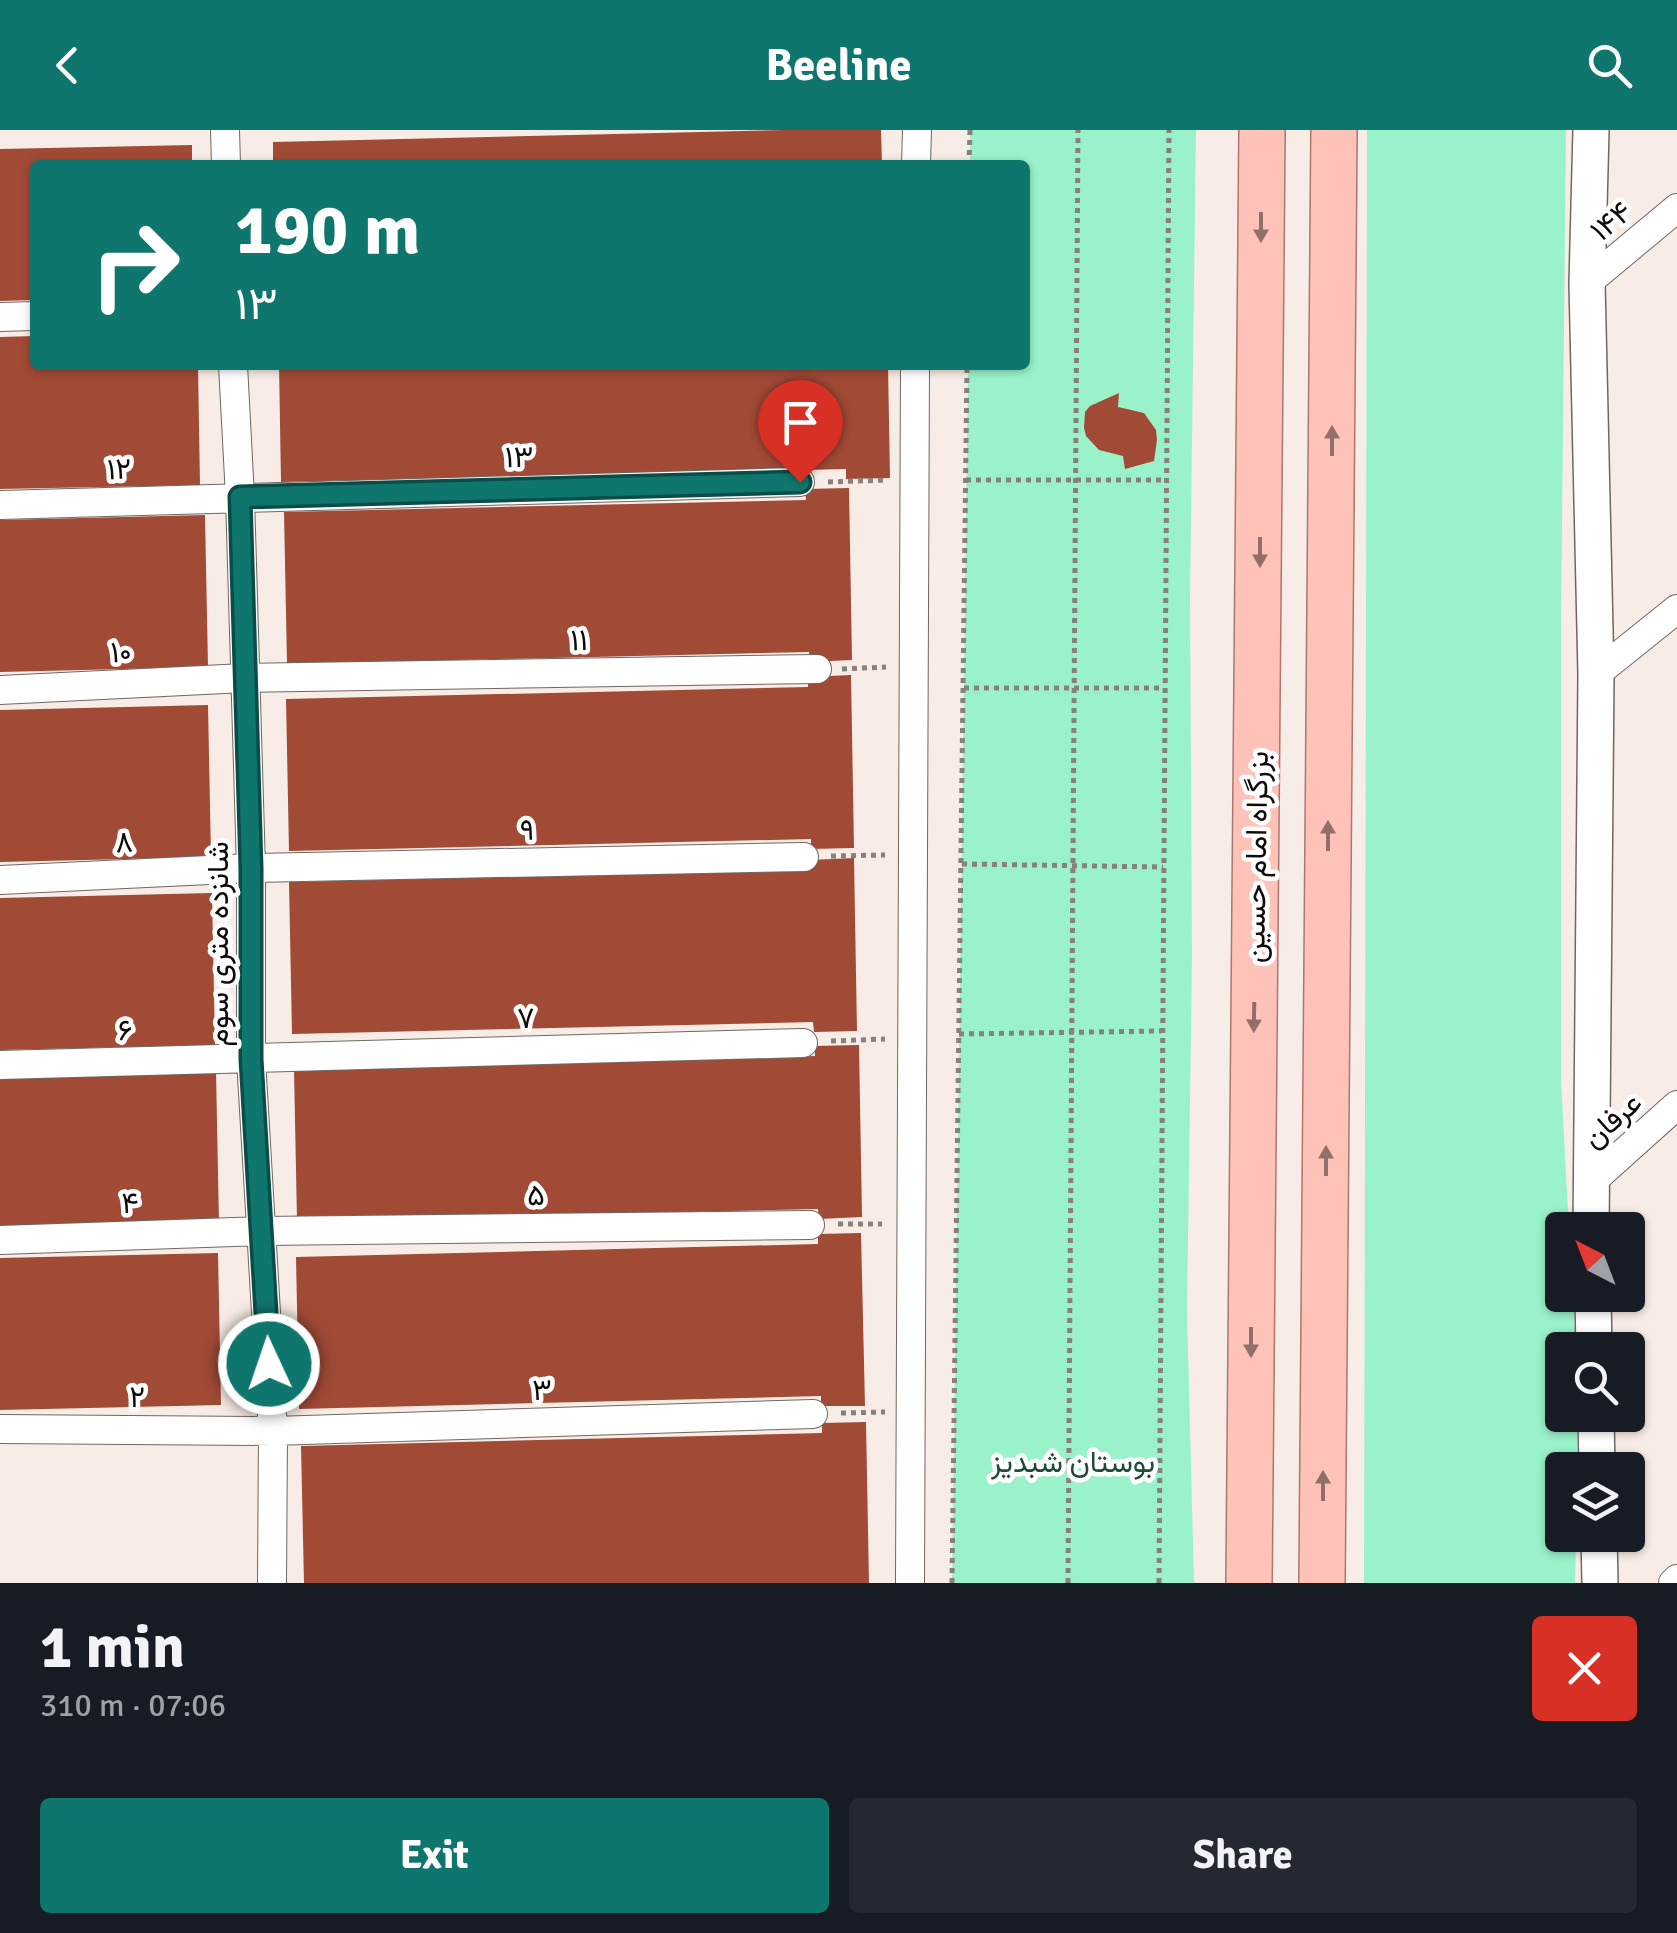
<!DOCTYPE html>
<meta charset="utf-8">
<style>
body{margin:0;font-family:Signika,Vazirmatn,sans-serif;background:#242831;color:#f1f3f6;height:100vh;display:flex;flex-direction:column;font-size:38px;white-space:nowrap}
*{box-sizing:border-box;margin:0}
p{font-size:32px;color:#9ea1a6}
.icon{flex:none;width:55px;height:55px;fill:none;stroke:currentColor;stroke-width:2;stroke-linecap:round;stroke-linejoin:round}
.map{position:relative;height:1453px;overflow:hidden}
.side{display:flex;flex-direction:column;background:#171b24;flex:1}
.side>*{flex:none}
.hud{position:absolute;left:30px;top:30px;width:1000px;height:210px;border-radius:10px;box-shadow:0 2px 8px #0004;background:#0f766e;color:#fff;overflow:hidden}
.needle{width:65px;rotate:318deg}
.tools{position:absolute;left:1545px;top:1082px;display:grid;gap:20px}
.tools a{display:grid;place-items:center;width:100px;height:100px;border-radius:10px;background:#171b24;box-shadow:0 2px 8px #0004;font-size:50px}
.pin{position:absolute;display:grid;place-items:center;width:85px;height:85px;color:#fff;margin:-102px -42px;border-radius:50% 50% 50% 0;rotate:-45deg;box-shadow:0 0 10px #0007}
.pin .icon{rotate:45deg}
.me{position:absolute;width:110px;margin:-55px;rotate:357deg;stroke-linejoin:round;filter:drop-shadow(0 0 8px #0008)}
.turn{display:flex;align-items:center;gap:35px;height:210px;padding:0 40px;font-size:45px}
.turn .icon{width:130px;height:130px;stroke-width:2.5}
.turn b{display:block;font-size:70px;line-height:85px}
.round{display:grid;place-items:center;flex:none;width:105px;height:105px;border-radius:10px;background:#242831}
.headline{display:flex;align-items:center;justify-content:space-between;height:170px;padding:0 40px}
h1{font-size:60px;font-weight:700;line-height:75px}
.action{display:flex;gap:20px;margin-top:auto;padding:20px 40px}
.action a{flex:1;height:115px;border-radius:10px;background:#0f766e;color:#fff;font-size:40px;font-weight:700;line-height:115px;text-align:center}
.action a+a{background:#242831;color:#f1f3f6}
header{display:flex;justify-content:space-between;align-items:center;height:130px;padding:0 40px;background:#0f766e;color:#fff;font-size:45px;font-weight:700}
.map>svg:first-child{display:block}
.green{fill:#9af2cb}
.building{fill:#a14a36}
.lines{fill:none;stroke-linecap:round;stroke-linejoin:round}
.minor-casing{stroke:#706761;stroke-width:30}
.tertiary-casing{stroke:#706761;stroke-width:38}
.trunk-casing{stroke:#a9786f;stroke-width:48}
.path{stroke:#87807c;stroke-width:5;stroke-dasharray:5 5;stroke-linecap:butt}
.minor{stroke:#fff;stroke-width:28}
.tertiary{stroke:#fff;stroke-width:35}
.trunk{stroke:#fec2b8;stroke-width:45}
.oneway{fill:#927069}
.route-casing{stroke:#0a4d48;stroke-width:25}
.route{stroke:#0f766e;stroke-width:18}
.labels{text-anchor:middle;stroke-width:9;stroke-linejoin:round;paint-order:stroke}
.street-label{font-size:30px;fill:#0e0b09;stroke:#fff}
.park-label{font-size:30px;fill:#1f4c3a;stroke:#fff}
</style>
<header><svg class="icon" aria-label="back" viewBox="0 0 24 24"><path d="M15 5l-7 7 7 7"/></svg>Beeline<svg class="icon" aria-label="search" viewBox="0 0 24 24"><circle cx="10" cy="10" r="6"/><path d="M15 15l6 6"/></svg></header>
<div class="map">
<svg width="1677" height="1453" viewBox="0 0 1677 1453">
<rect width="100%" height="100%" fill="#f8ede6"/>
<path class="green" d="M970,0H1196L1190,467L1192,827L1187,1182L1194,1453H952L968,235H1025V35H970Z
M1367,0H1566L1561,497V950L1569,1100H1562V1165H1573L1576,1220H1562V1285H1577V1340H1562V1405H1576L1575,1453H1364Z"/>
<path class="building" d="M783,0H881L882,35H273V12Z
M192,15V35H35V170L0,171V19Z
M35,206V235H198L200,355L0,359V207Z
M279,235H888L890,348L846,349V339L281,352Z
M1119,263L1118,277L1144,283L1156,300L1157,310L1154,331L1125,339L1123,326L1099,320L1086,306L1084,298L1085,282L1090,276Z
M849,358L852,530L809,532V522L287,534L284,382L806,370L805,359Z
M205,385L208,537L0,542V390Z
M851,545L854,718L811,719V709L289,721L286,569L808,557V547Z
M208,575L211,727L0,732V580Z
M854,728L857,901L814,902L813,892L292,904L289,752L810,740V730Z
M212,763L215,915L0,920V768Z
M859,915L862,1087L819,1089L818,1079L297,1091L294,939L815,926V916Z
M216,941L219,1094L0,1099V947Z
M861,1103L865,1276H821V1266L299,1279L296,1127L818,1114V1104Z
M218,1123L221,1275L0,1280V1128Z
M866,1292L869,1453H304L301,1316L822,1303V1293Z"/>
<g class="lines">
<defs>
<path id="minor" d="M225,0L226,35
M916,35L917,0
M1587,153L1677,78
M0,187L35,186
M233,235L240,367L251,738V929L273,1301L272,1453
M0,375L800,352
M1596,544L1677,479
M0,560L245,548L817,539
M0,750L251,738L804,727
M0,935L803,913
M1590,1053L1677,975
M0,1110L262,1101L810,1095
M0,1299L273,1301L813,1284
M910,1453L915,235
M1673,1453L1677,1449"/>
<path id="tertiary" d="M1591,0L1587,153L1596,544L1591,1100
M1593,1165L1594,1220
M1596,1285L1597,1340
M1599,1405L1600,1453"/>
<path id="trunk" d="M1249,1453L1262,0
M1322,1453L1334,0"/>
</defs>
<use href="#minor" class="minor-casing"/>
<use href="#tertiary" class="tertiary-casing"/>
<use href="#trunk" class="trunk-casing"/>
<path class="path" d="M969,35L970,0
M966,350H1166
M828,352L887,350
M842,539L886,537
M964,558H1164
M831,726L885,725
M962,734L1163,737
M959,904L1161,901
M831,911L885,909
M838,1094H882
M841,1283L885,1282
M952,1453L967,235
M1068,1453L1078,0
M1159,1453L1169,0"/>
<use href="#minor" class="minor"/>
<use href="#tertiary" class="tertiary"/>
<use href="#trunk" class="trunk"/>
</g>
<defs><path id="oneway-solid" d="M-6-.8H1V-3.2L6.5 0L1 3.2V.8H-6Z" transform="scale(2.5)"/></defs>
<g class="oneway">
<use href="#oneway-solid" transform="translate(1261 97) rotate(90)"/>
<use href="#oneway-solid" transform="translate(1332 311) rotate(-90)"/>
<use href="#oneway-solid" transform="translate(1260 422) rotate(90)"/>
<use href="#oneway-solid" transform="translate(1328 706) rotate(-90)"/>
<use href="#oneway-solid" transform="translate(1254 887) rotate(91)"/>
<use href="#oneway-solid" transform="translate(1326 1031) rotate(-90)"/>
<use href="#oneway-solid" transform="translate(1251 1212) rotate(90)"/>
<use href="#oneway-solid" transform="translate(1323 1356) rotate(-90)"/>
</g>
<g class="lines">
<defs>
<path id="route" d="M269,1234L251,929V738L240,367L800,352"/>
</defs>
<use href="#route" class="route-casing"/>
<use href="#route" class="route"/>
</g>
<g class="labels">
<g class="street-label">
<text transform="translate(1611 91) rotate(-40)" y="10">۱۴۴</text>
<text transform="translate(519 327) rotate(-1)" y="10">۱۳</text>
<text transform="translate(119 339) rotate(-2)" y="10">۱۲</text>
<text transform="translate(579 510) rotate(-1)" y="10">۱۱</text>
<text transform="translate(121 522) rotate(-3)" y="10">۱۰</text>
<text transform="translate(527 700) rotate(-1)" y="10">۹</text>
<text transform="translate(124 712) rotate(-3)" y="10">۸</text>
<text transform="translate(1256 727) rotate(-89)" y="10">بزرگراه امام حسین</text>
<text transform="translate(218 814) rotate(-90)" y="10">شانزده متری سوم</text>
<text transform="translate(526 888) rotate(-2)" y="10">۷</text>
<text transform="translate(125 900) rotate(-1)" y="10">۶</text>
<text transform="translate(1612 990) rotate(-42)" y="10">عرفان</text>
<text transform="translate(536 1065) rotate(-1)" y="10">۵</text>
<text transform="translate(130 1073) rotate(-2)" y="10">۴</text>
<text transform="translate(542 1260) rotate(-2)" y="10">۳</text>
<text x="137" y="1277">۲</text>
</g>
<g class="park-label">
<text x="1073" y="1342">بوستان شبدیز</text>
</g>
</g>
</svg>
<div class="tools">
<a><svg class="needle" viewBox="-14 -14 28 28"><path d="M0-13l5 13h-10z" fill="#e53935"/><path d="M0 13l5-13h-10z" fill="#9ea1a6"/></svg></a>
<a><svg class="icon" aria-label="search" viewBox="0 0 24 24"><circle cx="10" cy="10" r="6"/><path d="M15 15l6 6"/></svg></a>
<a><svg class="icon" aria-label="layers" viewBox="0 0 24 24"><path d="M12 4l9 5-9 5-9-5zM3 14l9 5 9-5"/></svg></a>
</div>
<div class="pin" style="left:800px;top:352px;background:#d93025"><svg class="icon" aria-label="arrive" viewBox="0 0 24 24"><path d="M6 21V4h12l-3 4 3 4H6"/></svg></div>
<svg class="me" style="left:269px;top:1234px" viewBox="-20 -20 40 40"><circle r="17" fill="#0f766e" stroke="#fff" stroke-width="3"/><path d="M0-11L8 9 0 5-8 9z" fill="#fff"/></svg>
<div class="hud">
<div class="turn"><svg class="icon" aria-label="right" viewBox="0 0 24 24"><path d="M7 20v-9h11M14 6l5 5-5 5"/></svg><div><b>190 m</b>۱۳</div></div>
</div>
</div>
<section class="side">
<div class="headline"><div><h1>1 min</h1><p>310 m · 07:06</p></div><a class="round" style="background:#d93025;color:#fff"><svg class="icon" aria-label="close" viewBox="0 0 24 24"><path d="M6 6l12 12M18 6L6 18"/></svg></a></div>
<div class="action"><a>Exit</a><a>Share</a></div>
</section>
